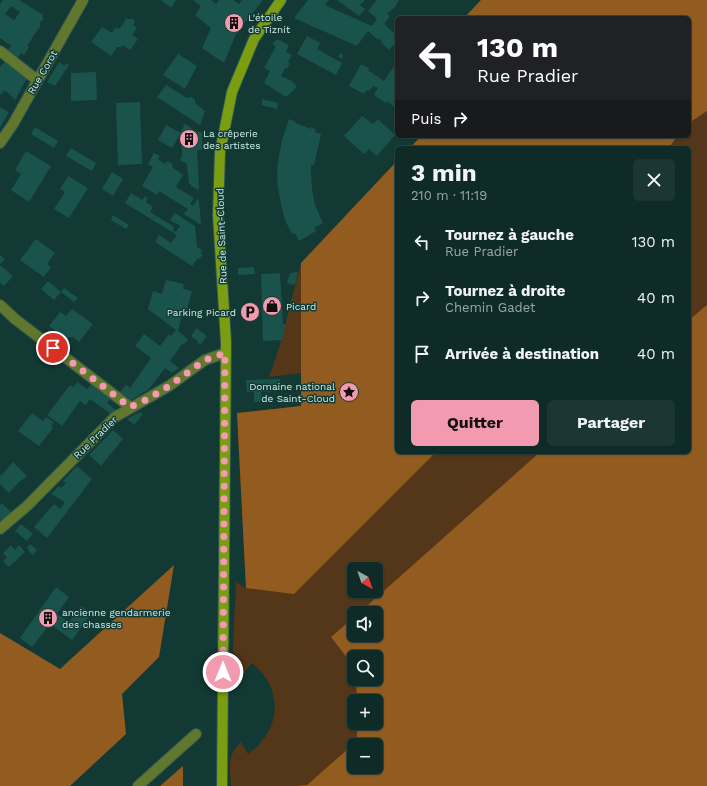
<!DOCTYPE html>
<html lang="fr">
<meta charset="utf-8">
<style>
body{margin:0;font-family:"Work Sans",sans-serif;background:#1c3733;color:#f1f3f6;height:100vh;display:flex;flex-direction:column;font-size:15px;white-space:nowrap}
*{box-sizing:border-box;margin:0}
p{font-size:13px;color:#9ba7a7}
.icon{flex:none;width:22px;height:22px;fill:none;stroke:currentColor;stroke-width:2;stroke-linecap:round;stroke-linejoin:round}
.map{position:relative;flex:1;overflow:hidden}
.side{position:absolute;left:395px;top:146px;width:296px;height:308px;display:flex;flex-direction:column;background:#0e2b27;border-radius:6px;box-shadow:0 1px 3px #0004,0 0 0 1px #2e4744}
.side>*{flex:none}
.hud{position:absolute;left:395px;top:16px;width:296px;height:122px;border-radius:6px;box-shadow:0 1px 3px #0004,0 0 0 1px #2e4744;background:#202124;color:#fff;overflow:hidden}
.needle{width:26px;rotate:140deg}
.buttons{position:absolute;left:347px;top:562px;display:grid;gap:8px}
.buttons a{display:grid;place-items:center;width:36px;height:36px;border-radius:6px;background:#0e2b27;box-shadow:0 1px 3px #0004,0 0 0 1px #2e4744;font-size:20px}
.pin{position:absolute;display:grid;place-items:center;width:34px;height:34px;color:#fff;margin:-17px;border:2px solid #fff;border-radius:50%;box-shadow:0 1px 4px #0007}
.me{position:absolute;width:44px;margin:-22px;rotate:0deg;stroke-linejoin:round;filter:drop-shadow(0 0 3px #0008)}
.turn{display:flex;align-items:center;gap:14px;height:84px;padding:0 16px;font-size:18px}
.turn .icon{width:52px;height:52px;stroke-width:2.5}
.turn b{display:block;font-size:28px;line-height:34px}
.then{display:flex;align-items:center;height:38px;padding:0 16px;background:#0003;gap:8px;font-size:15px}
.round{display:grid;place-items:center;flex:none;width:42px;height:42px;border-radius:6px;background:#1c3733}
.headline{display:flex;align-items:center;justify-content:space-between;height:68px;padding:0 16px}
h1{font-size:24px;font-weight:700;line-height:30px}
.primary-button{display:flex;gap:8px;margin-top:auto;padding:8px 16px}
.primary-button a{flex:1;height:46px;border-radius:6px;background:#f29aaf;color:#111;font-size:16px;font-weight:700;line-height:46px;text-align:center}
.primary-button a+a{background:#1c3733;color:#f1f3f6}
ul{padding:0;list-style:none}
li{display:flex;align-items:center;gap:12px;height:56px;padding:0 16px}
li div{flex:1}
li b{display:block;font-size:15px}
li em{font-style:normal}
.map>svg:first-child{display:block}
.green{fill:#543619;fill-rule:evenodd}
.forest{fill:#925c20;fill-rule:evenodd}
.building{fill:#1a534c;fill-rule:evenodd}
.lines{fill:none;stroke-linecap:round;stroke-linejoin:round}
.pedestrian-casing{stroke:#315651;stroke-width:12}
.minor-casing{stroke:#315651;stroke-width:12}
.secondary-casing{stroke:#315651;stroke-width:12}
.pedestrian{stroke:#61772d;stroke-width:10}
.minor{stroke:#61772d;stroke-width:10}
.secondary{stroke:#7b9d11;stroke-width:10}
.route{stroke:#f29aaf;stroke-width:7;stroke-dasharray:0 12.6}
.labels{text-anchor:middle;stroke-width:3;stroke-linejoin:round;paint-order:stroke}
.poi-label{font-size:10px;fill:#ccefe9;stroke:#133934;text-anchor:start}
.street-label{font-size:10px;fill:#ccefe9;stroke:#133934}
</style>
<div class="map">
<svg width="707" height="786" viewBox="0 0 707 786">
<rect width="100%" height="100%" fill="#133934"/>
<path class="green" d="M481,0H707V786H231C230,767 226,757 241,742L248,754C282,730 284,689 252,663L243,674L232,666L236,582L246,588L237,413L301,406V373L269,377L280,345L301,263L397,161V452H689V148H410L421,136H689V18H464ZM354,569H376V591H354ZM354,613H376V635H354ZM354,657H376V679H354ZM354,701H376V723H354ZM354,745H376V767H354Z"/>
<path class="forest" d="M481,0H707V111L689,123V18H464Z
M421,136H677L669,148H410Z
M397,161V452H436L294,594L246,588L237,413L301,406V263Z
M707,305V786H296L307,785L357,741V723H376V701H357L356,679H376V657H354V667L331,637L354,617V635H376V613H359L540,452H689V320ZM354,745H376V767H354Z
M174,565L159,657L122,694L126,734L70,786H0V633L60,669Z
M183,766V786H160Z"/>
<path class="building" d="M3,0H19L43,15L42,17L44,18L39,24L41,25L35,34H33L34,35L27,46L29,47L24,55L21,53L16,61L6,52L11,46L0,38V4ZM11,6L20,12L14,20L5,14Z
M161,0H176L171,8Z
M193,0H211L216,4L219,0H233L239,4L242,0H263L236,34L224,63L202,48L211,28L195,15L201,6Z
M308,0H329L325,5L372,26L377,19L368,11L377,0H399L395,7L387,14L390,16L384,24L397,36V41L389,50L381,42L382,41L379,38L378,40L368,31L357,46L294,18Z
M337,0H365L360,5L365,9L359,16Z
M126,19H134L135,22L133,25L137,28L132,35L138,39L130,50L123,45L121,47H117L111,56L91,42L102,27L112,33L116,27L119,29Z
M307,36L320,43L317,49L342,63L336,75L297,54Z
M277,39L289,45L286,52L292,55L288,62L290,63L287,69L285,68L281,76L292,81L297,87L286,97L264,83L270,71L264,68L276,46L272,44Z
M340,53L343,55L342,59L338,57Z
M178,54L197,66L185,89L163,75Z
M6,60L28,76L15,100L5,90L0,95V67Z
M59,62L65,66L66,63L69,65L55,86L47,82Z
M397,62V103L394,107L388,101L386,103L375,96L374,94L378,88L373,86L369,91L367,90L364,94L349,86L361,64L369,68L368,70L384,81Z
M96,72L97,100L71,101V73Z
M166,85L187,98L191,97L195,99V103L205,111L200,125L157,97Z
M262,99L278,103L277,109L262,105Z
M140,102L142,164L118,165L116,103Z
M0,107L9,112L0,128Z
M362,116L373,124L378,119L395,135L377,156L369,149L364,154L344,136Z
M289,119L296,122L295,123L311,129V127L315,129V132L321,134L314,165H311V173L312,189L315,205L323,223L314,228L316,231L299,241L295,233L292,234L285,220L281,204L278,188L277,172L279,156L282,140Z
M185,124L197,132H202V150H197L199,190L191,186V184H189L187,164L180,160L182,156L181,131Z
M166,125L181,133L172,148L158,140Z
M35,127L58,141L54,148L31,134Z
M71,148L96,163L92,171L66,156Z
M26,151L51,166L29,202L11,190L21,174L15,170Z
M154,153L160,156L158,159L165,164L167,161L173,164L172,167L183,175L176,187L194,198L190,204L193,206L197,199L199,201L201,225L184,214L188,209L159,191L157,195L142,186L153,167L148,164Z
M112,172L123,179L113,196L102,189Z
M68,176L88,188L69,218L54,209L65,192L60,189Z
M131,193L142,200L145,196L148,198L146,202L153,207L150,212L173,226L174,228L173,230L176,232L180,226L170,220L175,213L195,226L197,247L202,250L201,253L203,255L199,259L198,258L192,266L155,242L159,235L171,243L177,235L125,203Z
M113,215L129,225L126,229L111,220Z
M36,239L55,253L47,264L51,267L44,277L20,260Z
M0,255L5,259L0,264Z
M0,265L13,276L4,286L0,283Z
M254,267L255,274L238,275V268Z
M298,272L295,285L287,283L290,273Z
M280,273L283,324H286L282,340L263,341L261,274Z
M166,280L184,284L183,289L192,291L186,313L183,312L178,331L188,339L184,345L182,344L170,361L179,368L172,373L165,368L149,389L131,400L120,392L126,385L130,388L151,358L135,346L144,334L160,346L169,334L171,336L176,330L148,309L153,291L162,294Z
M48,281L61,292L64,288L78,298L74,302L61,292L54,300L41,289Z
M72,309L93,324L79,342L73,337L65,338L49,326L60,312L66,316Z
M196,328L207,336L200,345L197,342L198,341L191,336Z
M275,379H280L281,391L261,392V402H254V392H247L246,380Z
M77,382L87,389L91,384L110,399L107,403L116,410L111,414L90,399L86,405L80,401L62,426L47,415L70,385L74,387Z
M140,412L143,414L134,425L127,419Z
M32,413L43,421L46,417L54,422L51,426L53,428L39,446L18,431Z
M113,430L123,439L101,466L89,455Z
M13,462L27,476L22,480H21L9,493L0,484V475H2Z
M77,466L92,479L47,538L34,527L54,504L60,509L65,502L51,494L59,486L61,488L66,483L63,481Z
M2,503L12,513L3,522L0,519V505Z
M21,524L33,534L27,541L15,531Z
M30,544L37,550L33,555L29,551L27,547Z
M11,545L15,550L19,545L25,552L9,567L3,561L7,557L3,553Z
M56,587L69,597L57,614L69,622L81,606L92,613L72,640L50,624L32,647L20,638Z"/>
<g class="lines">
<defs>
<path id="pedestrian" d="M0,305L15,319L130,407"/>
<path id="minor" d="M0,51L37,80
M0,143L13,124L83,0
M0,529L27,506L115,417L169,386L205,360L225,353
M138,786L196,734"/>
<path id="secondary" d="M222,786L226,342L218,215L220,152L232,92L254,39L281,0"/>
</defs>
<use href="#pedestrian" class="pedestrian-casing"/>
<use href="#minor" class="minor-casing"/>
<use href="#secondary" class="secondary-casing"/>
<use href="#pedestrian" class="pedestrian"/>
<use href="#minor" class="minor"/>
<use href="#secondary" class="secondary"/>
</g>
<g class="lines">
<path class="route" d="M53,348L130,407L148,399L169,386L205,360L225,353L223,672"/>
</g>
<defs>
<symbol id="building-disc" viewBox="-11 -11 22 22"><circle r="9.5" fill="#f29aaf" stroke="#133934"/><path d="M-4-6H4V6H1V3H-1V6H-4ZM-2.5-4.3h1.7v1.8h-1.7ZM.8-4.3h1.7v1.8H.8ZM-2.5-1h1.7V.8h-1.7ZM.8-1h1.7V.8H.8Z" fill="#111"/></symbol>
<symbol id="shop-disc" viewBox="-11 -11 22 22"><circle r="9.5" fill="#f29aaf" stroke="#133934"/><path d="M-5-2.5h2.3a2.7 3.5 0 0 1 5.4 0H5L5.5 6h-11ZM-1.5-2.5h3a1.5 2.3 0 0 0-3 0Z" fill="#111"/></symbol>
<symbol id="parking-disc" viewBox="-11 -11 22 22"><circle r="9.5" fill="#f29aaf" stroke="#133934"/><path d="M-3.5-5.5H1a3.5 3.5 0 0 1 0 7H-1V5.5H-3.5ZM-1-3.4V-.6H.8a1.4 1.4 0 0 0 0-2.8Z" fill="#111"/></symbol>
<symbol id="sight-disc" viewBox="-11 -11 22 22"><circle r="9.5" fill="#f29aaf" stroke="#133934"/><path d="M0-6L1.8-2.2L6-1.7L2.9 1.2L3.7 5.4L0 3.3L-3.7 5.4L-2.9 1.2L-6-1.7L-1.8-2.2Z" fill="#111"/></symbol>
</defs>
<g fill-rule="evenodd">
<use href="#building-disc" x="223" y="12" width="22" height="22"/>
<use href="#building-disc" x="178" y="128" width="22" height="22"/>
<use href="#shop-disc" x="261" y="295" width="22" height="22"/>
<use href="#parking-disc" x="239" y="301" width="22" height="22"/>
<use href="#sight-disc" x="338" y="381" width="22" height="22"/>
<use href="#building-disc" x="37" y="607" width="22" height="22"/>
</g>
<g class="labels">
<g class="poi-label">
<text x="248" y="21">L'étoile<tspan x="248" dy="12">de Tiznit</tspan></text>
<text x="203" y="137">La crêperie<tspan x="203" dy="12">des artistes</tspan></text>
<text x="286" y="310">Picard</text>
<text x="236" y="316" text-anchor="end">Parking Picard</text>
<text x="335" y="390" text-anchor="end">Domaine national<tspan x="335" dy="12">de Saint-Cloud</tspan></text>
<text x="62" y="616">ancienne gendarmerie<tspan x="62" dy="12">des chasses</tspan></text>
</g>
<g class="street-label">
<text transform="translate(42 72) rotate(-60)" y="4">Rue Corot</text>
<text transform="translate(221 236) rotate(-92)" y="4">Rue de Saint-Cloud</text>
<text transform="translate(95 437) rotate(-44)" y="4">Rue Pradier</text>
</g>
</g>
</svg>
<div class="buttons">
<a><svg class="needle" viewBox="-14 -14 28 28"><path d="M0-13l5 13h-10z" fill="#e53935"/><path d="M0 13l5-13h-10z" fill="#9ba7a7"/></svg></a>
<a><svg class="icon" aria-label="sound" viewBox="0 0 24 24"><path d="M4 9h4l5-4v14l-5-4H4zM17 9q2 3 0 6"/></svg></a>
<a><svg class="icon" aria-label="search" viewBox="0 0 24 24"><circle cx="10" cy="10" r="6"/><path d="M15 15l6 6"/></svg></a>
<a>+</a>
<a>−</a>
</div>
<div class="pin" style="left:53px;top:348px;background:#d93025"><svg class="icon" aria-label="arrive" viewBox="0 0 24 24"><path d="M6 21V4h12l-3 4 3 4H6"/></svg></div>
<svg class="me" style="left:223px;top:672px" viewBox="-20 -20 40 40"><circle r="17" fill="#f29aaf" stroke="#fff" stroke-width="3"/><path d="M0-11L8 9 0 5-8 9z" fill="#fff"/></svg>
<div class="hud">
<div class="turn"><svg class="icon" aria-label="left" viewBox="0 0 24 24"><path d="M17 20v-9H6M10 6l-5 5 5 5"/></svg><div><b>130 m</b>Rue Pradier</div></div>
<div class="then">Puis<svg class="icon" aria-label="right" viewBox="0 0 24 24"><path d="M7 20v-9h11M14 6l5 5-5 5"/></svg></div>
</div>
<section class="side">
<div class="headline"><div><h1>3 min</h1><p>210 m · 11:19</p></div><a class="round"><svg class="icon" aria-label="close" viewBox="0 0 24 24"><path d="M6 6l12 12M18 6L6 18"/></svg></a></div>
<ul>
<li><svg class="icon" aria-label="left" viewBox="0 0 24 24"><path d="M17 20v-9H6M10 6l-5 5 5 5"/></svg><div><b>Tournez à gauche</b><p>Rue Pradier</p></div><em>130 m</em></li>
<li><svg class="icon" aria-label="right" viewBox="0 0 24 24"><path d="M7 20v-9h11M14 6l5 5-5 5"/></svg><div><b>Tournez à droite</b><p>Chemin Gadet</p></div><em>40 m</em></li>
<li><svg class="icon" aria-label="arrive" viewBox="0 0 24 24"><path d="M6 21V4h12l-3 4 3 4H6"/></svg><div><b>Arrivée à destination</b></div><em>40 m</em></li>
</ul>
<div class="primary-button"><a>Quitter</a><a>Partager</a></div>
</section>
</div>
